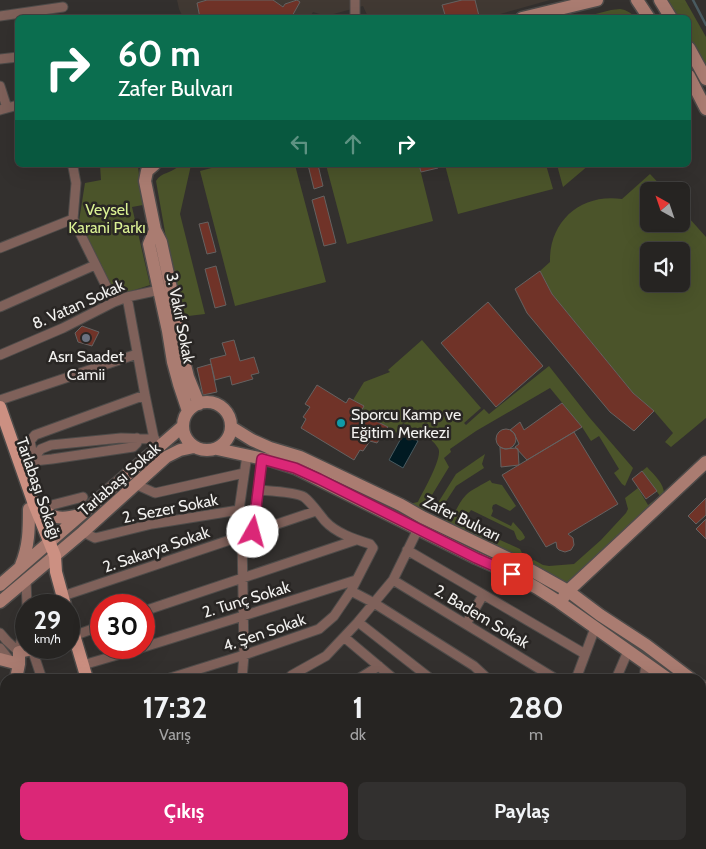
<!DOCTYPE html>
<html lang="tr">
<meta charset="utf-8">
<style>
body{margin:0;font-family:Cabin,sans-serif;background:#32302f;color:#f1f3f6;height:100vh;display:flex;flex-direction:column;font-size:19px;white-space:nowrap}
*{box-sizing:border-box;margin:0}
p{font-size:16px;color:#a4a4a5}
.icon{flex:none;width:28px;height:28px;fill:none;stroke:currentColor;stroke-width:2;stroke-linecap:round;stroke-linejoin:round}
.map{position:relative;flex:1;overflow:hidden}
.sheet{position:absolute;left:0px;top:674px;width:706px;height:176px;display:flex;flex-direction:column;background:#262422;border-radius:15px 15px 0 0;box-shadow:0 5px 20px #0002,0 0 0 1px #424140}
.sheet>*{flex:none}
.banner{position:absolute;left:15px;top:15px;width:676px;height:152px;border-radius:8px;box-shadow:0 5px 20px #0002,0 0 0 1px #424140;background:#0b6e4f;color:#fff;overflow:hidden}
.needle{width:32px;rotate:320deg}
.buttons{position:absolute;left:640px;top:182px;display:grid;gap:10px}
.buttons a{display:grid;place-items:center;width:50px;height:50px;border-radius:8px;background:#262422;box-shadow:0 5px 20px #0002,0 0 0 1px #424140;font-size:25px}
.speed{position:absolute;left:15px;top:594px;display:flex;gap:10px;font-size:25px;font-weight:700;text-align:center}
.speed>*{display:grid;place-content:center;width:65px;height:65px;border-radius:50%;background:#262422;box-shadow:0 5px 20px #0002,0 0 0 1px #424140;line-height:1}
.speed small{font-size:12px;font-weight:400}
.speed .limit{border:8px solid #d22;background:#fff;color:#111}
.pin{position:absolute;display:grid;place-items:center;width:42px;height:42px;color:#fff;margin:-21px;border-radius:10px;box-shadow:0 2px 8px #0006}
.me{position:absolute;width:55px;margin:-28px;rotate:7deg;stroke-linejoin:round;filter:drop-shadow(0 0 4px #0008)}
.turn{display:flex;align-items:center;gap:18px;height:105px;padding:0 20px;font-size:22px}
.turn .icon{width:65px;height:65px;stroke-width:2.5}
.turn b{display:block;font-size:35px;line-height:42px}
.lanes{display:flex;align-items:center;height:48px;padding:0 20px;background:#0003;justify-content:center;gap:25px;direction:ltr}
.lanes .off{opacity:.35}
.eta{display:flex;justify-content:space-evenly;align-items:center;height:85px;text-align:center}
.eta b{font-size:30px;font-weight:700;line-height:35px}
.primary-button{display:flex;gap:10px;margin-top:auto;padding:10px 20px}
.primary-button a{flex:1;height:58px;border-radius:8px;background:#db2777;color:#fff;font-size:20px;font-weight:700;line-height:58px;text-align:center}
.primary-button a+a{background:#32302f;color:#f1f3f6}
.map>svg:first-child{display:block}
.built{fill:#413933}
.green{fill:#4b542a;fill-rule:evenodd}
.water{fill:#011a22;stroke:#495a60}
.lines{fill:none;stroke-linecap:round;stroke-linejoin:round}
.stream{stroke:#495a60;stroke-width:2.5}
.building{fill:#703328;stroke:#656261}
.street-casing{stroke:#4e4b49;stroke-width:11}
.secondary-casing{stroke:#4e4b49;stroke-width:15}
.primary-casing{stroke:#4e4b49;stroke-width:15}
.street{stroke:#7f615a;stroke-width:9}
.secondary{stroke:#aa7c71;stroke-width:12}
.primary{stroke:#cc9082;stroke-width:12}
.route-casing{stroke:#8e194d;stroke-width:12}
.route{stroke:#db2777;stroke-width:9}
.worship-dot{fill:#6b7280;stroke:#292624;stroke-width:2}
.culture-dot{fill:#0f9aa8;stroke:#292624;stroke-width:2}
.labels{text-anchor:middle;stroke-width:5;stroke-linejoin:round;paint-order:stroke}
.park-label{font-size:16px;fill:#daf093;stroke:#292624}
.street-label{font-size:16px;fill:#f2f1ef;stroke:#292624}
.poi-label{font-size:16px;fill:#f2f1ef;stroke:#292624}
</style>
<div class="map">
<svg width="706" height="849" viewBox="0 0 706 849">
<rect width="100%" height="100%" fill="#33302e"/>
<path class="built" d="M177,0H550L486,18L368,17L363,6L326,16L313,12L310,17H183L179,9Z"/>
<path class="green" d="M668,0H685L706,37V67L689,37V18L678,17Z
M620,9C627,10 631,13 635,17H584L611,10Z
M100,165L138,167L143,205L132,207L150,285L116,296L79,221L85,183L101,180Z
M180,165H191L180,214L205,314L180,317L156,181C161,172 173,173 180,165Z
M223,165H295L326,282L235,306L200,171Z
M326,165H419L433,221L347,244Z
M445,165H546L553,189L458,214Z
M557,165H589L563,187Z
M650,174L666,191H649V224H681V209L706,237V418L671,447L665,442L673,433L654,411L633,393L552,294L540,271L550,262C549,221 581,193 622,199ZM649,251H681V284H649Z
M422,340L481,408L464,423L466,425L484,409L489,414L549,366L589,417L633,468L625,486L622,484L614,473L619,469L599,436L591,441L582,427L550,388L476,431L450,449L451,452L444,458L449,467L421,513L409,504L418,502C422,493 444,456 438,448C431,436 414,429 403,423L396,433L388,427L360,413L363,406L353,400L364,382L390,372L388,370Z
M485,454L482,464L484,468L456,486L441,509L436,506L456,474Z
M647,467C655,476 665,484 664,496L564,588L529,563L534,560L543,565L549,566L574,564L601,540L626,513L628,509L625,498L638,488L648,505L660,496L642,471Z
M490,480L492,483L502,485L516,506L510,511L496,504L493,505L492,508L493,511L491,516L511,526L513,522L522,532L525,537L524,539L520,541L517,539L514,531L471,510C468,515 463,515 460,520V522L520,549L522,553L520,558L442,521C457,517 456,505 466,495C472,489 482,485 490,480Z"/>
<path class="water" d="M404,433L418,441L403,468L389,460Z"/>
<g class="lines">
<path class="stream" d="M693,0L706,25"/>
</g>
<path class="building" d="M207,0H273L283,7L285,4L297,0L300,2L291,18H200L197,3Z
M462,0H475L479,16L475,18H446L442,5Z
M308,165H318L323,186L314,189Z
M419,165H437L438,168L421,172Z
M324,196L336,243L324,246L312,200Z
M208,222L216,252L207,254L199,224Z
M216,266L226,305L215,308L205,269Z
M540,271L552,294L633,393L654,411L634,431L610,412L527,313L515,289Z
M488,302L543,366L496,407L441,343Z
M82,326L99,332L92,346L78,342L75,333Z
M234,340L240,361L254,357L259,373L251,375L253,379L232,385L230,376L215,380L210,359L226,355L222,343Z
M211,364L217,392L203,395L197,368Z
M317,385L346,403L349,398L364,406L360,413L388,427L377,443L370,441L363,451L360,450L354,460L301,428L306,419L303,417L310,407L305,404Z
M562,403L582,427L527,460L515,447L519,444L514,433L510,430L520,422L524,430Z
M496 439a10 10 0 1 1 20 0a10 10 0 1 1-20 0Z
M574,432L618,504L568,534L573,538L574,545L571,550L565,552L559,550L557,548L556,542L546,547L502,475Z
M500,447L505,449L516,448L518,449L519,465L501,467Z
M642,471L657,491L646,499L632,479Z
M706,498V515L696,524L688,516Z
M706,519V539L696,529Z"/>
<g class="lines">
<defs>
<path id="street" d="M0,16L63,7
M355,18V0
M0,59L18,57
M0,86L7,108
M0,110L18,105
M73,219L114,302
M73,219L76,183L73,167L74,165
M0,248L73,219
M127,297L145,395L156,448
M0,307L95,265
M0,355L63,328L114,302L127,297L164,289
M0,400L137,354
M34,461L30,441L35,435L145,395
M34,461L52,459L133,447L137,443V438
M24,477L37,454L41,449L51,445L121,438L155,439
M135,484L155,493L244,473
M40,508L83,497
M83,532L95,538L152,524L239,510L247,455
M253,532L262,459
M242,536L244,655L242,679
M407,550L585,654
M26,580L27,605
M393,580L556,679
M351,591L374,603L474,666L488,679
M63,596L316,511
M144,611L356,540
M358,622L431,679
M466,624L483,595
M0,633L7,641L19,652L26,613
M73,636L101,626
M344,637L394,679
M144,647L243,616L356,580
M0,648L11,662
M32,649L42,679
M83,665L141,648
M167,679L244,655L319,629L334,616L351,591L373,548L370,544C354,539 336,533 325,521C319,514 311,502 304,497C296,492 269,491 258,490
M288,679L292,675L326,656L358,622L393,580L418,529
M358,679L379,666
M576,679L595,628
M616,679L628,651
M644,679L646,663
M701,758L706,753
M701,813L706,810
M254,845L256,849
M280,845L283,849
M312,845L315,849
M512,845L513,849
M9,849L21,845
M155,849L165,845
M221,849L232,845
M346,849L351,845
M416,849L421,845
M472,849L477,845
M627,849V845
M663,849L664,845"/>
<path id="secondary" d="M637,0L649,18
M660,0L671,18
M522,18L597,0
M689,48L706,79
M689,76L706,109
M154,165L147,171L145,181L155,230L161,242L171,288L182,353L188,377L199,404
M155,230L149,244L168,331L173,362L179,384L188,411
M183 426a24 24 0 1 1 48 0a24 24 0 1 1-48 0Z
M231,427L252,440L270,448L300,457L401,505L422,517L518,563L568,591L600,615L646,645L691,679
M217,449L273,461L295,468L476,558L512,574L537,588L559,602L668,679
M34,504C52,517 57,521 79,515
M21,565C29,546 29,529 29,509
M0,585L183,426
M563,598L568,591L706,462
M0,602L83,532L166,457L180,450L194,447
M0,659L19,664V652L37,648
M16,679L19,664
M701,686L706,691
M701,705L706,710
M0,755L5,731
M0,765L5,812
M8,845L9,849"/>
<path id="primary" d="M0,407L34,504L55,556L56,572L65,605
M69,618L87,679
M141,845L143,849"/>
</defs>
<use href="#street" class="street-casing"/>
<use href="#secondary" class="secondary-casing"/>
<use href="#primary" class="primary-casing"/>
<use href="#street" class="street"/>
<use href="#secondary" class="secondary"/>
<use href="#primary" class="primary"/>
</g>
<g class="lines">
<defs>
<path id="route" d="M253,532L262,459L295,468L319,479L476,558L512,574"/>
</defs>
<use href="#route" class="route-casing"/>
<use href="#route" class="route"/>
</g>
<circle class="worship-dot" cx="86" cy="338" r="5"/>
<circle class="culture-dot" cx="341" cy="423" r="5"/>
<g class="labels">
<g class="park-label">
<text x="107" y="215">Veysel<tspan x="107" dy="18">Karani Parkı</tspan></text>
</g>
<g class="street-label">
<text transform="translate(78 304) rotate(-24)" y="6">8. Vatan Sokak</text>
<text transform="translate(181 318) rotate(79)" y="6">3. Vakıf Sokak</text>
<text transform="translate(119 479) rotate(-41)" y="6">Tarlabaşı Sokak</text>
<text transform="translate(39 488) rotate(71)" y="6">Tarlabaşı Sokağı</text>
<text transform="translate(170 508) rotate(-11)" y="6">2. Sezer Sokak</text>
<text transform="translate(462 518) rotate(26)" y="6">Zafer Bulvarı</text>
<text transform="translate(156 549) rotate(-19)" y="6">2. Sakarya Sokak</text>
<text transform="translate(246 599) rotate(-17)" y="6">2. Tunç Sokak</text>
<text transform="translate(482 616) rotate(31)" y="6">2. Badem Sokak</text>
<text transform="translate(264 632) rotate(-19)" y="6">4. Şen Sokak</text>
</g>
<g class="poi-label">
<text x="86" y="362">Asrı Saadet<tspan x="86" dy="18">Camii</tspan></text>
<text x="351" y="420" text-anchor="start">Sporcu Kamp ve<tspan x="351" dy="18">Eğitim Merkezi</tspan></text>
</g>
</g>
</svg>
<div class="buttons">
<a><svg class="needle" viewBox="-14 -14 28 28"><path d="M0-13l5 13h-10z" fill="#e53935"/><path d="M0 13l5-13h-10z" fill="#a4a4a5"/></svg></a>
<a><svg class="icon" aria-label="sound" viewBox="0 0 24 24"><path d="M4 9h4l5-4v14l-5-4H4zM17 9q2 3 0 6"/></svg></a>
</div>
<div class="speed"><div>29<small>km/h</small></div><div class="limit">30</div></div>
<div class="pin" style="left:512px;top:574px;background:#d93025"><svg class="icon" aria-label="arrive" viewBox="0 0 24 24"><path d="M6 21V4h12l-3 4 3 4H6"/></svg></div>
<svg class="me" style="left:253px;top:532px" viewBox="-20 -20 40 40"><circle r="19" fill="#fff"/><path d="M0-13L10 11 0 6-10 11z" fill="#db2777"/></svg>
<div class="banner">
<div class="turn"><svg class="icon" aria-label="right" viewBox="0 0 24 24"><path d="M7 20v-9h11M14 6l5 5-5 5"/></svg><div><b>60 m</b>Zafer Bulvarı</div></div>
<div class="lanes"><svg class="icon off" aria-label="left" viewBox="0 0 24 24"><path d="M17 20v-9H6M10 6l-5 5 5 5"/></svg><svg class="icon off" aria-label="ahead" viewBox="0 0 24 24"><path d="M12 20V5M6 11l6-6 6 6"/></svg><svg class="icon" aria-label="right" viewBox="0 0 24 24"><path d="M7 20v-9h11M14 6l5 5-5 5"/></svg></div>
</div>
<section class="sheet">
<div class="eta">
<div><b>17:32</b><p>Varış</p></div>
<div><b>1</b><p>dk</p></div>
<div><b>280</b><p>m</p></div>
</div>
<div class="primary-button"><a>Çıkış</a><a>Paylaş</a></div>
</section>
</div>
